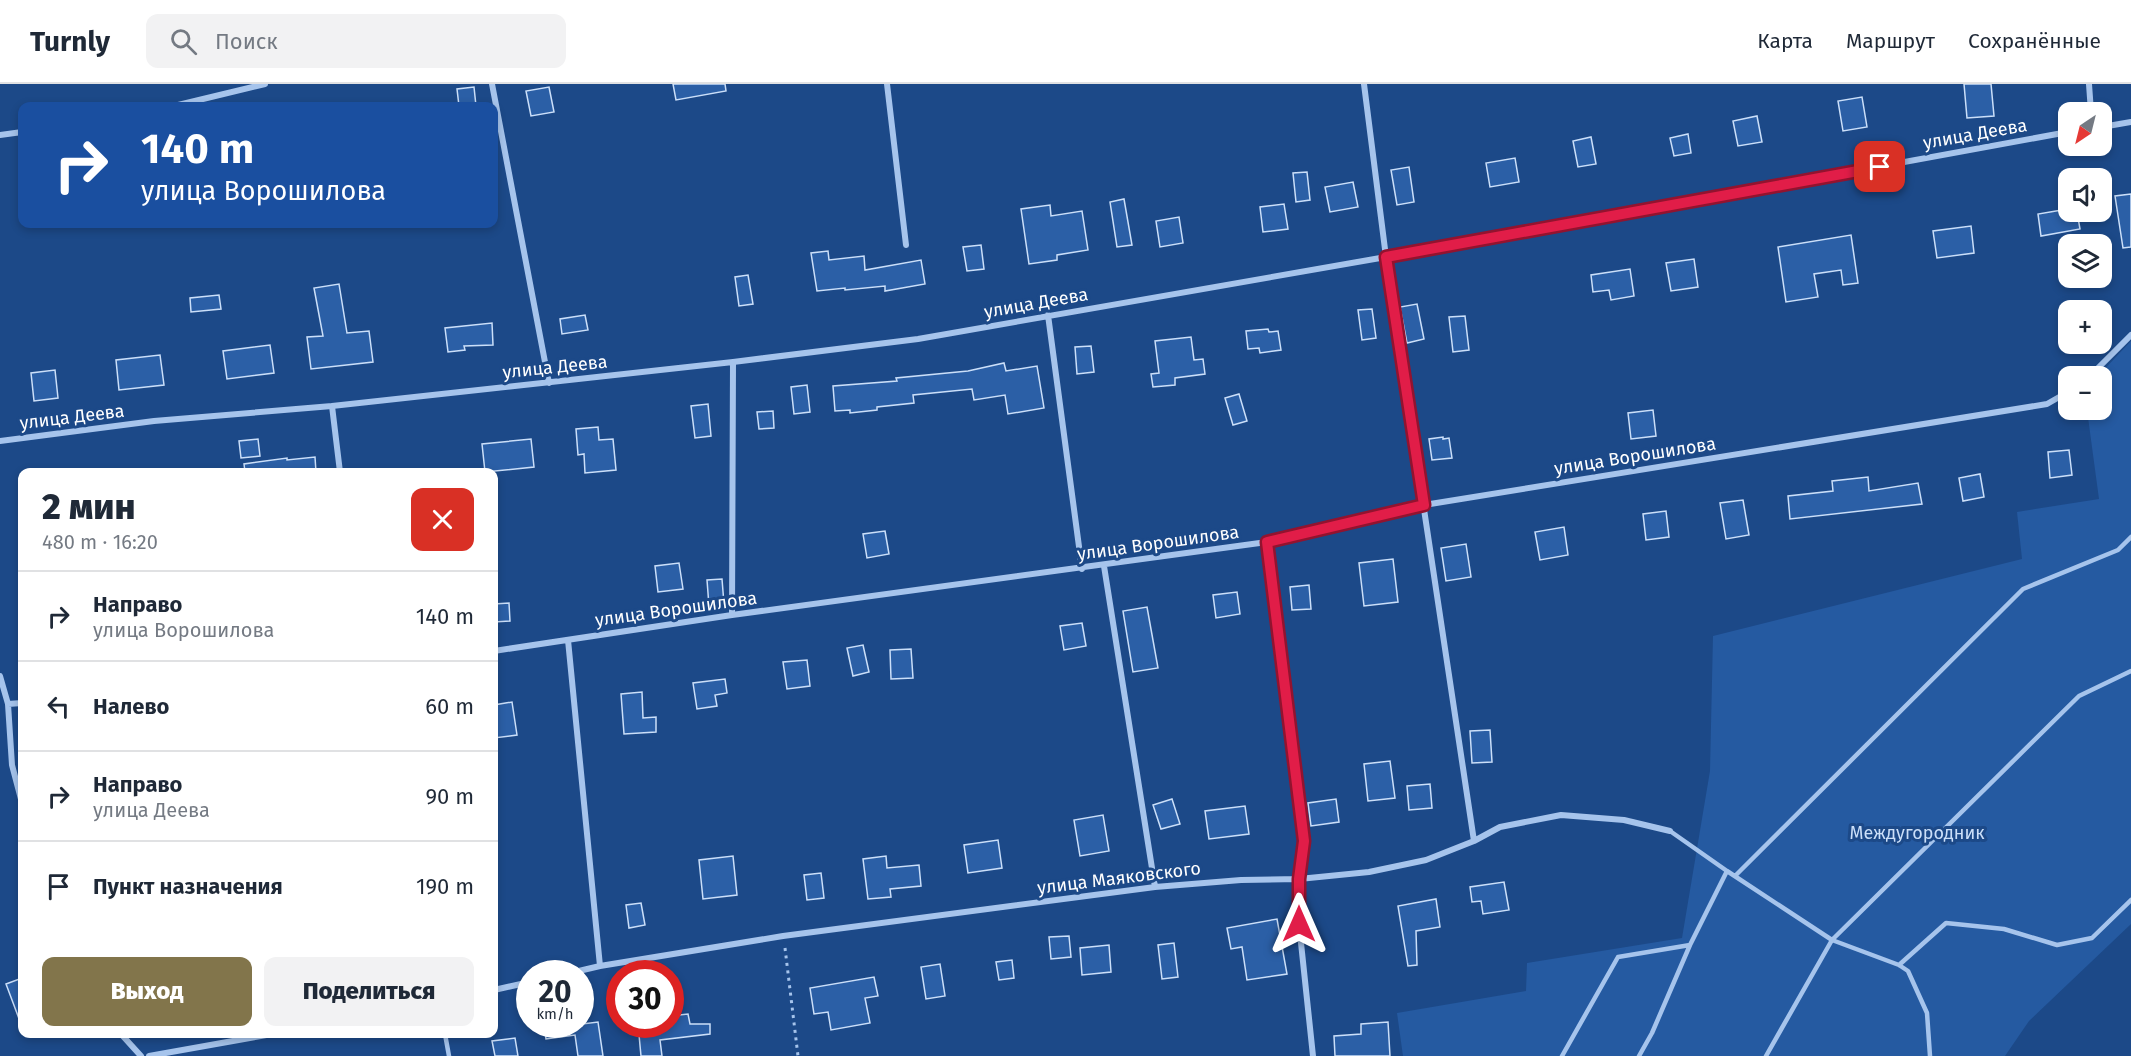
<!DOCTYPE html>
<html lang="ru">
<meta charset="utf-8">
<style>
body{margin:0;font-family:"Fira Sans",sans-serif;background:#f2f2f3;color:#1f2937;height:100vh;display:flex;flex-direction:column;font-size:22px;white-space:nowrap}
*{box-sizing:border-box;margin:0}
p{font-size:20px;color:#747a83}
.icon{flex:none;width:33px;height:33px;fill:none;stroke:currentColor;stroke-width:2;stroke-linecap:round;stroke-linejoin:round}
.map{position:relative;flex:1;overflow:hidden}
.details{position:absolute;left:18px;top:384px;width:480px;height:570px;display:flex;flex-direction:column;background:#fff;border-radius:12px;box-shadow:0 3px 9px #0003}
.details>*{flex:none}
.top-card{position:absolute;left:18px;top:18px;width:480px;height:126px;border-radius:12px;box-shadow:0 3px 9px #0003;background:#1a4fa0;color:#fff;overflow:hidden}
.needle{width:39px;rotate:215deg}
.tools{position:absolute;left:2058px;top:18px;display:grid;gap:12px}
.tools a{display:grid;place-items:center;width:54px;height:54px;border-radius:12px;background:#fff;box-shadow:0 3px 9px #0003;font-size:30px}
.speed{position:absolute;left:516px;top:876px;display:flex;gap:12px;font-size:30px;font-weight:700;text-align:center}
.speed>*{display:grid;place-content:center;width:78px;height:78px;border-radius:50%;background:#fff;box-shadow:0 3px 9px #0003;line-height:1}
.speed small{font-size:15px;font-weight:400}
.speed .limit{border:9px solid #d22;background:#fff;color:#111}
.pin{position:absolute;display:grid;place-items:center;width:51px;height:51px;color:#fff;margin:-26px;border-radius:12px;box-shadow:0 3px 9px #0006}
.me{position:absolute;width:66px;margin:-33px;rotate:0deg;stroke-linejoin:round;filter:drop-shadow(0 0 4px #0008)}
.turn{display:flex;align-items:center;gap:21px;height:126px;padding:0 24px;font-size:27px}
.turn .icon{width:78px;height:78px;stroke-width:2.5}
.turn b{display:block;font-size:42px;line-height:51px}
.round{display:grid;place-items:center;flex:none;width:63px;height:63px;border-radius:12px;background:#f2f2f3}
.overview{display:flex;align-items:center;justify-content:space-between;height:102px;padding:0 24px}
h1{font-size:36px;font-weight:800;line-height:45px}
.action{display:flex;gap:12px;margin-top:auto;padding:12px 24px}
.action a{flex:1;height:69px;border-radius:12px;background:#82754b;color:#fff;font-size:24px;font-weight:800;line-height:69px;text-align:center}
.action a+a{background:#f2f2f3;color:#1f2937}
ul{padding:0;list-style:none}
li{display:flex;align-items:center;gap:18px;height:90px;padding:0 24px;border-top:2px solid #e0e1e3}
li div{flex:1}
li b{display:block;font-size:22px}
li em{font-style:normal}
header{display:flex;align-items:center;gap:36px;box-sizing:border-box;height:84px;padding:0 30px;background:#fff;border-bottom:2px solid #e0e1e3}
header strong{font-size:28px}
nav{display:flex;gap:33px;margin-inline-start:auto;font-size:21px}
.search{width:420px;height:54px;background:#f2f2f3;display:flex;align-items:center;gap:15px;box-sizing:border-box;padding:0 21px;border-radius:12px;color:#747a83;font-size:22px}
.map>svg:first-child{display:block}
.green{fill:#255aa1}
.building{fill:#2b5fa6;stroke:#cbdff9;stroke-width:1.5}
.lines{fill:none;stroke-linecap:round;stroke-linejoin:round}
.path{stroke:#a6c4ec;stroke-width:3;stroke-dasharray:3 4.5;stroke-linecap:butt}
.lane{stroke:#a6c4ec;stroke-width:4.5}
.street{stroke:#a6c4ec;stroke-width:6}
.route-casing{stroke:#92132f;stroke-width:15}
.route{stroke:#e11d48;stroke-width:10}
.labels{text-anchor:middle;stroke-width:6;stroke-linejoin:round;paint-order:stroke}
.street-label{font-size:18px;fill:#fff;stroke:#1c4988}
.park-label{font-size:18px;fill:#cbdff9;stroke:#1c4988}
</style>
<header>
<strong>Turnly</strong>
<div class="search"><svg class="icon" aria-label="search" viewBox="0 0 24 24"><circle cx="10" cy="10" r="6"/><path d="M15 15l6 6"/></svg>Поиск</div>
<nav><a>Карта</a><a>Маршрут</a><a>Сохранённые</a></nav>
</header>
<div class="map">
<svg width="2131" height="972" viewBox="0 0 2131 972">
<rect width="100%" height="100%" fill="#1c4988"/>
<path class="green" d="M2131,257V840L2029,937L2005,972H1403L1397,929L1526,907L1527,879L1682,854L1710,687L1713,552L2022,475L2017,428L2099,415L2087,326H2102V292H2098Z"/>
<path class="building" d="M673,0H725L726,7L676,16Z
M1964,0H1991L1994,32L1967,34Z
M474,3L476,22H459L457,5Z
M549,3L554,28L531,32L526,7Z
M1862,13L1867,43L1843,47L1838,17Z
M1757,32L1762,58L1738,62L1733,37Z
M1688,50L1691,69L1674,72L1670,54Z
M1591,53L1596,80L1578,83L1573,57Z
M1515,74L1519,98L1490,103L1486,79Z
M1409,83L1414,118L1397,121L1391,86Z
M1307,88L1310,116L1296,118L1293,89Z
M1353,98L1358,123L1330,128L1325,103Z
M2131,110V163L2123,164L2115,112Z
M1124,115L1132,161L1117,163L1110,118Z
M1284,120L1288,145L1263,148L1260,123Z
M1050,121L1051,132L1082,127L1088,166L1057,171V176L1029,180L1021,125Z
M2068,125V128H2077L2080,145L2041,152L2038,130Z
M1179,133L1183,159L1160,163L1156,137Z
M1971,142L1974,169L1937,174L1933,147Z
M1851,151L1858,199L1843,201L1841,186L1814,190L1818,213L1786,218L1778,163Z
M981,161L984,185L967,187L963,163Z
M828,167L829,176L864,172L865,186L921,176L925,200L885,207V202L845,206V204L817,207L811,169Z
M1694,175L1698,203L1671,207L1666,179Z
M1630,185L1634,212L1611,216L1609,206L1593,208L1591,191Z
M748,191L753,220L739,222L735,193Z
M339,200L347,249L369,247L373,278L311,285L307,253L323,252L314,204Z
M219,211L221,225L191,228L190,214Z
M1417,220L1424,255L1407,259L1400,223Z
M1372,225L1376,254L1362,256L1358,226Z
M585,231L588,246L562,250L560,235Z
M1465,232L1469,266L1453,268L1449,233Z
M492,239L493,261L464,262L465,266L448,268L445,244Z
M1268,245L1269,248L1278,247L1281,266L1260,269L1259,264L1248,265L1246,247Z
M1191,253L1194,276L1203,275L1205,290L1175,294V301L1153,303L1151,290L1159,289L1155,257Z
M270,261L274,289L227,295L223,267Z
M1091,262L1094,288L1077,290L1075,263Z
M160,271L164,301L119,306L116,276Z
M1004,279L1006,287L1037,282L1044,324L1008,330L1005,311L974,316L972,305L913,311L914,319L877,323V326L850,329V326L835,327L833,302L897,297L896,294L968,287Z
M55,286L58,314L34,317L31,289Z
M807,301L810,328L794,330L791,303Z
M1239,310L1247,337L1233,341L1225,314Z
M708,320L711,352L695,354L691,322Z
M1653,326L1656,352L1631,355L1628,329Z
M773,327L774,344L759,345L757,328Z
M598,343L599,356L613,355L616,386L585,389L584,370L578,371L576,345Z
M1443,353V355L1449,354L1452,374L1432,376L1429,355Z
M258,355L260,372L241,374L239,357Z
M531,355L534,383L485,388L482,360Z
M2069,366L2072,391L2050,394L2048,368Z
M315,373L316,388H245L244,380L287,374V376Z
M1980,390L1984,413L1963,417L1959,394Z
M1868,393L1869,407L1918,399L1922,420L1790,435L1788,412L1833,407L1832,397Z
M1743,416L1749,451L1726,455L1720,419Z
M1666,427L1669,453L1646,456L1643,430Z
M1564,443L1568,471L1540,476L1535,448Z
M885,447L889,470L867,474L863,450Z
M1466,460L1471,493L1446,497L1441,464Z
M1393,475L1398,518L1364,522L1359,479Z
M679,479L683,505L658,508L655,482Z
M722,495L724,520L709,522L707,496Z
M1309,501L1311,525L1292,526L1290,503Z
M1237,508L1240,530L1216,534L1213,511Z
M509,519L510,537L494,538V520Z
M1147,523L1158,584L1133,588L1123,527Z
M1082,539L1086,562L1064,566L1060,542Z
M863,561L869,588L853,592L847,564Z
M911,565L913,594L891,595L890,566Z
M807,576L810,602L787,605L783,578Z
M725,595L727,609L715,611L717,622L697,625L693,599Z
M642,608L643,634L656,633V648L624,650L621,610Z
M512,618L517,651L494,654V621Z
M1490,646L1492,678L1472,679L1470,647Z
M1390,677L1395,714L1368,717L1364,680Z
M1430,700L1432,724L1409,726L1407,702Z
M1172,715L1180,740L1161,745L1153,721Z
M1336,715L1339,738L1311,742L1308,719Z
M1245,722L1249,750L1209,755L1205,727Z
M1103,731L1109,767L1080,772L1074,736Z
M998,756L1002,784L968,789L964,761Z
M733,772L737,811L703,815L699,776Z
M886,772L887,784L919,781L921,802L890,805L891,813L868,815L863,775Z
M821,789L824,814L807,816L804,791Z
M1504,798L1509,826L1483,830L1481,817L1472,818L1470,803Z
M1436,815L1440,843L1416,847L1417,881L1408,882L1398,822Z
M641,819L645,841L629,844L626,821Z
M1277,835L1287,890L1247,896L1242,863L1231,865L1227,844Z
M1069,852L1071,873L1051,875L1049,853Z
M1174,859L1178,893L1162,895L1158,861Z
M1109,861L1111,888L1082,891L1080,864Z
M1012,876L1014,894L999,896L996,878Z
M940,880L945,912L926,915L921,883Z
M874,893L878,912L865,914L870,939L831,946L828,928L814,930L810,904Z
M22,894V940H21L6,900Z
M688,930L690,940H710V950L660,956L662,972H641L638,940H670V932Z
M598,938L603,972H578L575,951L546,955L544,940H582Z
M1388,938L1390,972H1335L1334,952L1361,950V940Z
M515,954L518,972H495L492,957Z"/>
<g class="lines">
<path class="path" d="M785,864L798,972"/>
<path class="lane" d="M1670,747L1727,787L1832,856L1899,881L1908,887L1927,929L1930,972
M1735,792L2023,505L2118,466L2131,453
M1899,881L1946,839L2004,845L2057,861L2092,854L2131,816
M445,950L449,972
M1562,972L1618,873L1690,861
M1639,972L1652,949L1690,861L1727,787
M1766,972L1832,856L2079,612L2131,587"/>
<path class="street" d="M492,0L549,299
M887,0L906,161
M1364,0L1386,173L1474,757
M2089,0L2091,28
M174,22L265,0
M2102,43L2131,38
M0,51L22,48
M1048,231L1082,485
M2090,292L2131,251
M332,322L340,388
M0,357L154,337L332,322L733,278L918,255L1386,173L2068,48
M1267,458L1304,757L1299,795V840L1313,972
M1104,482L1155,803
M732,531L733,278
M568,556L600,882
M494,567L732,531L1267,458L1424,421L2047,320L2068,308
M0,592L8,620L12,681L22,719
M8,620L22,619
M566,890L600,882L783,852L1155,803L1241,796L1299,795L1369,788L1426,776L1474,757L1500,743L1561,731L1624,736L1670,747
M494,906L530,898
M121,950L141,972
M149,972L272,950"/>
</g>
<g class="lines">
<defs>
<path id="route" d="M1299,840V795L1304,757L1267,458L1424,421L1386,173L1880,83"/>
</defs>
<use href="#route" class="route-casing"/>
<use href="#route" class="route"/>
</g>
<g class="labels">
<g class="street-label">
<text transform="translate(1975 50) rotate(-10)" y="6">улица Деева</text>
<text transform="translate(1036 219) rotate(-10)" y="6">улица Деева</text>
<text transform="translate(555 283) rotate(-6)" y="6">улица Деева</text>
<text transform="translate(72 333) rotate(-7)" y="6">улица Деева</text>
<text transform="translate(1635 372) rotate(-9)" y="6">улица Ворошилова</text>
<text transform="translate(1158 459) rotate(-8)" y="6">улица Ворошилова</text>
<text transform="translate(676 525) rotate(-8)" y="6">улица Ворошилова</text>
<text transform="translate(1119 794) rotate(-7)" y="6">улица Маяковского</text>
</g>
<g class="park-label">
<text x="1917" y="755">Междугородник</text>
</g>
</g>
</svg>
<div class="tools">
<a><svg class="needle" viewBox="-14 -14 28 28"><path d="M0-13l5 13h-10z" fill="#e53935"/><path d="M0 13l5-13h-10z" fill="#747a83"/></svg></a>
<a><svg class="icon" aria-label="sound" viewBox="0 0 24 24"><path d="M4 9h4l5-4v14l-5-4H4zM17 9q2 3 0 6"/></svg></a>
<a><svg class="icon" aria-label="layers" viewBox="0 0 24 24"><path d="M12 4l9 5-9 5-9-5zM3 14l9 5 9-5"/></svg></a>
<a>+</a>
<a>−</a>
</div>
<div class="speed"><div>20<small>km/h</small></div><div class="limit">30</div></div>
<div class="pin" style="left:1880px;top:83px;background:#d93025"><svg class="icon" aria-label="arrive" viewBox="0 0 24 24"><path d="M6 21V4h12l-3 4 3 4H6"/></svg></div>
<svg class="me" style="left:1299px;top:840px" viewBox="-20 -20 40 40"><path d="M0-17L14 15 0 8-14 15z" fill="#e11d48" stroke="#fff" stroke-width="4"/></svg>
<div class="top-card">
<div class="turn"><svg class="icon" aria-label="right" viewBox="0 0 24 24"><path d="M7 20v-9h11M14 6l5 5-5 5"/></svg><div><b>140 m</b>улица Ворошилова</div></div>
</div>
<section class="details">
<div class="overview"><div><h1>2 мин</h1><p>480 m · 16:20</p></div><a class="round" style="background:#d93025;color:#fff"><svg class="icon" aria-label="close" viewBox="0 0 24 24"><path d="M6 6l12 12M18 6L6 18"/></svg></a></div>
<ul>
<li><svg class="icon" aria-label="right" viewBox="0 0 24 24"><path d="M7 20v-9h11M14 6l5 5-5 5"/></svg><div><b>Направо</b><p>улица Ворошилова</p></div><em>140 m</em></li>
<li><svg class="icon" aria-label="left" viewBox="0 0 24 24"><path d="M17 20v-9H6M10 6l-5 5 5 5"/></svg><div><b>Налево</b></div><em>60 m</em></li>
<li><svg class="icon" aria-label="right" viewBox="0 0 24 24"><path d="M7 20v-9h11M14 6l5 5-5 5"/></svg><div><b>Направо</b><p>улица Деева</p></div><em>90 m</em></li>
<li><svg class="icon" aria-label="arrive" viewBox="0 0 24 24"><path d="M6 21V4h12l-3 4 3 4H6"/></svg><div><b>Пункт назначения</b></div><em>190 m</em></li>
</ul>
<div class="action"><a>Выход</a><a>Поделиться</a></div>
</section>
</div>
